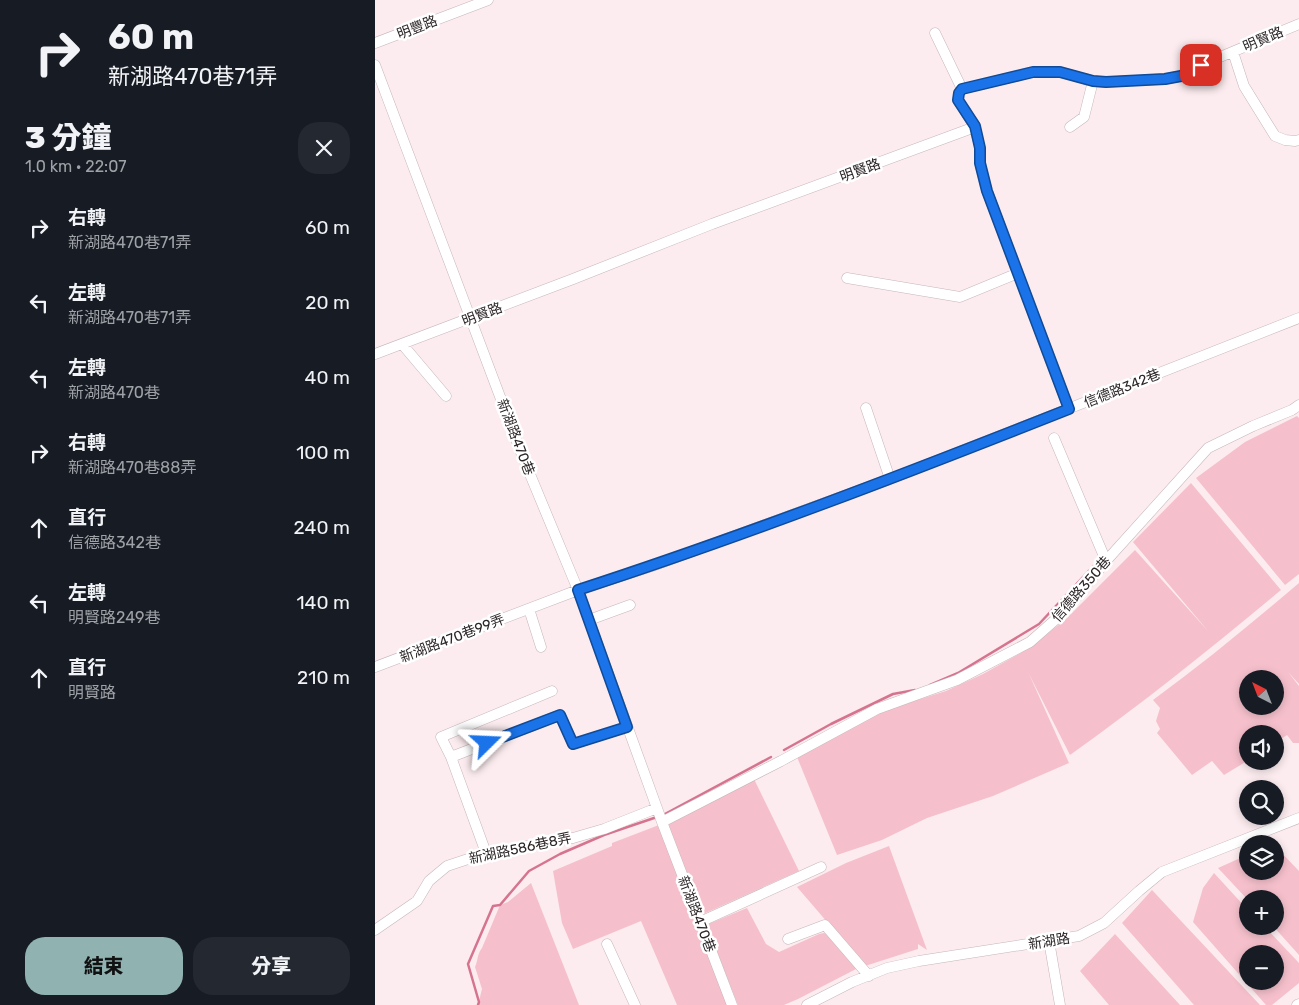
<!DOCTYPE html>
<html lang="zh-TW">
<meta charset="utf-8">
<style>
body{margin:0;font-family:Rubik,"Noto Sans TC",sans-serif;background:#242831;color:#f1f3f6;height:100vh;display:flex;flex-direction:column;font-size:19px;white-space:nowrap}
*{box-sizing:border-box;margin:0}
p{font-size:16px;color:#9ea1a6}
.icon{flex:none;width:28px;height:28px;fill:none;stroke:currentColor;stroke-width:2;stroke-linecap:round;stroke-linejoin:round}
.map{position:relative;flex:1;overflow:hidden}
.details{display:flex;flex-direction:column;background:#171b24;width:375px}
.details>*{flex:none}
.top-card{background:#171b24;color:#f1f3f6;overflow:hidden}
.needle{width:32px;rotate:318deg}
.buttons{position:absolute;left:864px;top:670px;display:grid;gap:10px}
.buttons a{display:grid;place-items:center;width:45px;height:45px;border-radius:50%;background:#171b24;box-shadow:0 2px 8px #0003;font-size:25px}
.pin{position:absolute;display:grid;place-items:center;width:42px;height:42px;color:#fff;margin:-21px;border-radius:10px;box-shadow:0 2px 8px #0006}
.me{position:absolute;width:55px;margin:-28px;rotate:69deg;stroke-linejoin:round;filter:drop-shadow(0 0 4px #0008)}
.turn{display:flex;align-items:center;gap:18px;height:105px;padding:0 25px;font-size:22px}
.turn .icon{width:65px;height:65px;stroke-width:2.5}
.turn b{display:block;font-size:35px;line-height:42px}
.round{display:grid;place-items:center;flex:none;width:52px;height:52px;border-radius:20px;background:#242831}
.headline{display:flex;align-items:center;justify-content:space-between;height:85px;padding:0 25px}
h1{font-size:30px;font-weight:800;line-height:38px}
.primary-button{display:flex;gap:10px;margin-top:auto;padding:10px 25px}
.primary-button a{flex:1;height:58px;border-radius:20px;background:#90b3b2;color:#111;font-size:20px;font-weight:800;line-height:58px;text-align:center}
.primary-button a+a{background:#242831;color:#f1f3f6}
ul{padding:0;list-style:none}
li{display:flex;align-items:center;gap:15px;height:75px;padding:0 25px}
li div{flex:1}
li b{display:block;font-size:19px}
li em{font-style:normal}
main{display:flex;flex:1;min-height:0}
.map>svg:first-child{display:block}
.green{fill:#f5c0cc;fill-rule:evenodd}
.lines{fill:none;stroke-linecap:round;stroke-linejoin:round}
.stream{stroke:#d67490;stroke-width:2.5}
.minor-casing{stroke:#c6b6ba;stroke-width:11}
.minor{stroke:#fff;stroke-width:10}
.route-casing{stroke:#114b97;stroke-width:12}
.route{stroke:#1a73e8;stroke-width:9}
.labels{text-anchor:middle;stroke-width:5;stroke-linejoin:round;paint-order:stroke}
.street-label{font-size:14px;fill:#2c2627;stroke:#fff}
</style>
<main>
<section class="details">
<div class="top-card">
<div class="turn"><svg class="icon" aria-label="right" viewBox="0 0 24 24"><path d="M7 20v-9h11M14 6l5 5-5 5"/></svg><div><b>60 m</b>新湖路470巷71弄</div></div>
</div>
<div class="headline"><div><h1>3 分鐘</h1><p>1.0 km · 22:07</p></div><a class="round"><svg class="icon" aria-label="close" viewBox="0 0 24 24"><path d="M6 6l12 12M18 6L6 18"/></svg></a></div>
<ul>
<li><svg class="icon" aria-label="right" viewBox="0 0 24 24"><path d="M7 20v-9h11M14 6l5 5-5 5"/></svg><div><b>右轉</b><p>新湖路470巷71弄</p></div><em>60 m</em></li>
<li><svg class="icon" aria-label="left" viewBox="0 0 24 24"><path d="M17 20v-9H6M10 6l-5 5 5 5"/></svg><div><b>左轉</b><p>新湖路470巷71弄</p></div><em>20 m</em></li>
<li><svg class="icon" aria-label="left" viewBox="0 0 24 24"><path d="M17 20v-9H6M10 6l-5 5 5 5"/></svg><div><b>左轉</b><p>新湖路470巷</p></div><em>40 m</em></li>
<li><svg class="icon" aria-label="right" viewBox="0 0 24 24"><path d="M7 20v-9h11M14 6l5 5-5 5"/></svg><div><b>右轉</b><p>新湖路470巷88弄</p></div><em>100 m</em></li>
<li><svg class="icon" aria-label="ahead" viewBox="0 0 24 24"><path d="M12 20V5M6 11l6-6 6 6"/></svg><div><b>直行</b><p>信德路342巷</p></div><em>240 m</em></li>
<li><svg class="icon" aria-label="left" viewBox="0 0 24 24"><path d="M17 20v-9H6M10 6l-5 5 5 5"/></svg><div><b>左轉</b><p>明賢路249巷</p></div><em>140 m</em></li>
<li><svg class="icon" aria-label="ahead" viewBox="0 0 24 24"><path d="M12 20V5M6 11l6-6 6 6"/></svg><div><b>直行</b><p>明賢路</p></div><em>210 m</em></li>
</ul>
<div class="primary-button"><a>結束</a><a>分享</a></div>
</section>
<div class="map">
<svg width="924" height="1005" viewBox="0 0 924 1005">
<rect width="100%" height="100%" fill="#fcecef"/>
<path class="green" d="M922,416L924,418V574L910,585L821,478L870,442Z
M816,483L906,590C838,647 768,703 695,755L654,674L694,763L618,796L552,818L507,840L462,855L422,757L461,737L504,712L571,691L608,674L644,654L658,645L691,619L760,550L833,631L758,542Z
M924,583V684L913,672L924,686V743H918L912,735L900,743V734H872V761L849,775L837,761L817,775L782,733L785,729L781,721L785,708L778,700C829,663 877,623 924,583ZM872,679H900V706H872Z
M378,777L424,871L326,915L291,821Z
M284,825L352,1005H302L266,921L198,949L187,923L178,871L237,846V843Z
M514,846L552,950L543,944V949L490,966L422,887L471,863Z
M900,846L924,871V955L898,926H900V899H872L843,868L872,855V871H900Z
M839,873L872,909V926H889L924,963V983L897,1005H891L818,922L828,888ZM872,954H900V981H872Z
M156,883L204,1005H103L107,989L100,967C103,961 102,954 107,948L125,905L133,902Z
M777,890L885,1005H819L747,923Z
M372,908L391,944L404,952L444,934L449,933L454,935L483,968L423,999L409,1005H363L331,925Z
M740,934L805,1005H734L705,971Z"/>
<g class="lines">
<path class="stream" d="M555,685L583,673L664,624L723,561
M409,750L456,724L518,694L540,690
M288,815L396,757
M103,1005L104,1002L93,964L118,906L125,905L154,871L185,854L229,835L282,817"/>
<defs>
<path id="minor" d="M560,33L587,89
M0,43L113,0
M858,52L869,86L900,136L910,140L920,141L924,140
M0,65L147,455L203,590L287,822L357,1005
M600,127L605,148V163L612,191L694,409
M695,127L709,117L718,81
M472,278L585,297L643,273
M27,344L71,396
M0,354L198,279L337,224L600,127L583,100L584,93L587,89L658,72H685L718,81L731,82L790,79L806,76L826,65L924,24
M491,408L515,479
M679,438L731,561
M154,609L166,647
M214,620L255,605
M0,667L203,590L277,566L515,479L924,318
M76,757L185,715L198,744L252,727
M287,822L406,761L502,709L582,680L655,642L688,613L731,561L833,448L878,426L917,410L924,405
M111,853L76,757L66,737L177,691
M325,922L446,867
M0,930L42,901L54,881L72,866L111,853L198,838L229,829L282,808
M413,939L450,925L494,976
M674,941L685,1005
M232,944L260,1005
M432,1005L477,982L512,968L544,961L704,936L729,923L764,891L787,872L924,818
M922,1005L924,1004"/>
</defs>
<use href="#minor" class="minor-casing"/>
<use href="#minor" class="minor"/>
</g>
<g class="lines">
<defs>
<path id="route" d="M112,743L185,715L198,744L252,727L203,590C369,536 532,473 694,409L612,191L605,163V148L600,126L583,100L584,93L587,89L658,72H685L718,81L731,82L790,79L806,76L826,65"/>
</defs>
<use href="#route" class="route-casing"/>
<use href="#route" class="route"/>
</g>
<g class="labels">
<g class="street-label">
<text transform="translate(42 27) rotate(-21)" y="5">明豐路</text>
<text transform="translate(888 39) rotate(-23)" y="5">明賢路</text>
<text transform="translate(485 170) rotate(-20)" y="5">明賢路</text>
<text transform="translate(107 314) rotate(-21)" y="5">明賢路</text>
<text transform="translate(747 388) rotate(-22)" y="5">信德路342巷</text>
<text transform="translate(141 437) rotate(69)" y="5">新湖路470巷</text>
<text transform="translate(706 589) rotate(-49)" y="5">信德路350巷</text>
<text transform="translate(77 638) rotate(-21)" y="5">新湖路470巷99弄</text>
<text transform="translate(145 848) rotate(-12)" y="5">新湖路586巷8弄</text>
<text transform="translate(322 914) rotate(69)" y="5">新湖路470巷</text>
<text transform="translate(674 941) rotate(-9)" y="5">新湖路</text>
</g>
</g>
</svg>
<div class="buttons">
<a><svg class="needle" viewBox="-14 -14 28 28"><path d="M0-13l5 13h-10z" fill="#e53935"/><path d="M0 13l5-13h-10z" fill="#9ea1a6"/></svg></a>
<a><svg class="icon" aria-label="sound" viewBox="0 0 24 24"><path d="M4 9h4l5-4v14l-5-4H4zM17 9q2 3 0 6"/></svg></a>
<a><svg class="icon" aria-label="search" viewBox="0 0 24 24"><circle cx="10" cy="10" r="6"/><path d="M15 15l6 6"/></svg></a>
<a><svg class="icon" aria-label="layers" viewBox="0 0 24 24"><path d="M12 4l9 5-9 5-9-5zM3 14l9 5 9-5"/></svg></a>
<a>+</a>
<a>−</a>
</div>
<div class="pin" style="left:826px;top:65px;background:#d93025"><svg class="icon" aria-label="arrive" viewBox="0 0 24 24"><path d="M6 21V4h12l-3 4 3 4H6"/></svg></div>
<svg class="me" style="left:112px;top:743px" viewBox="-20 -20 40 40"><path d="M0-17L14 15 0 8-14 15z" fill="#1a73e8" stroke="#fff" stroke-width="4"/></svg>
</div>
</main>
